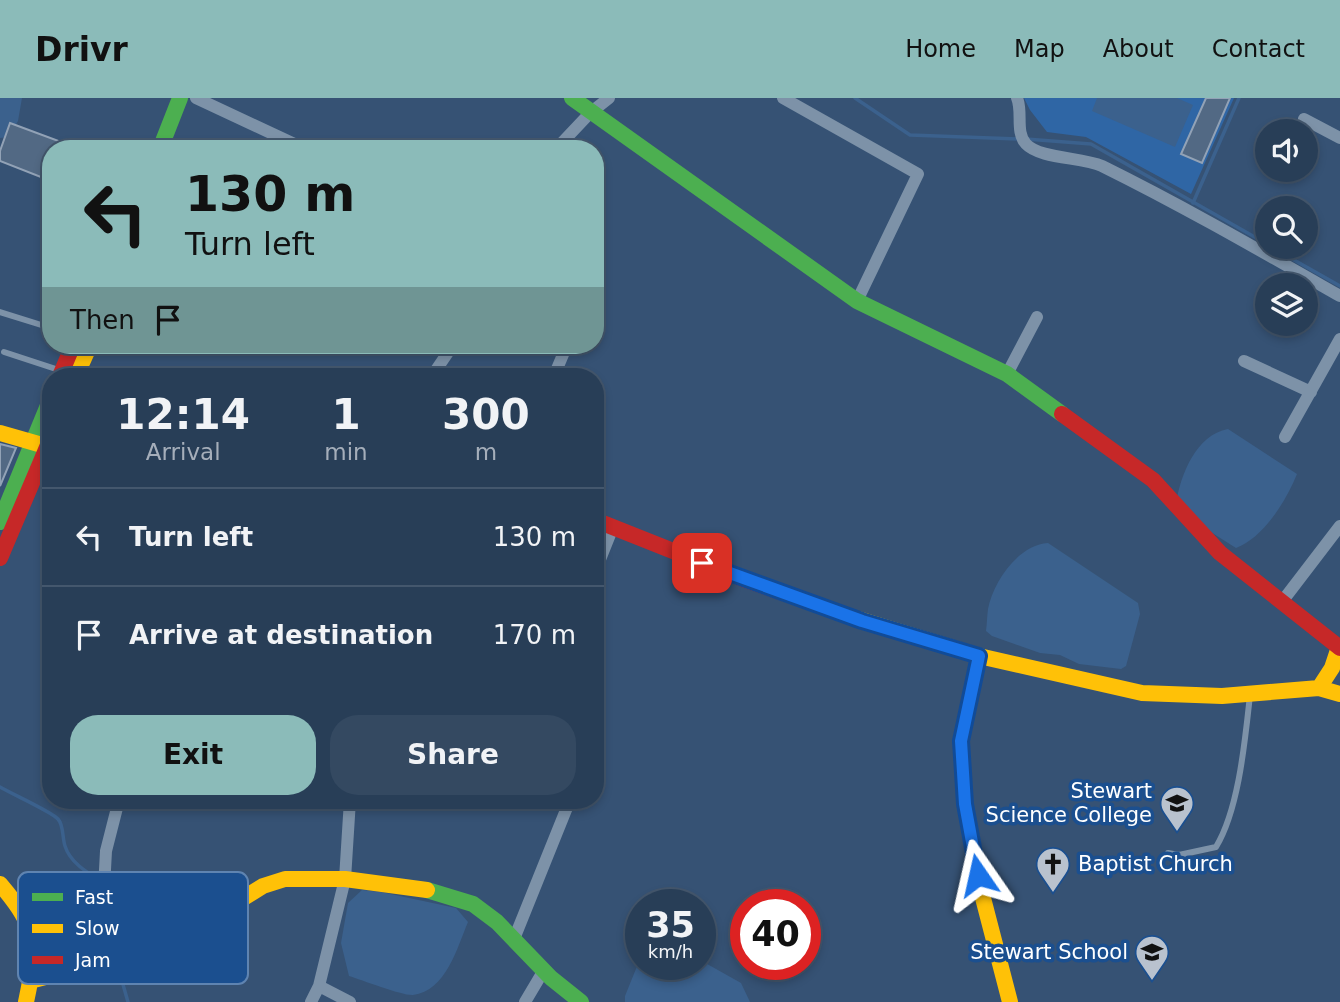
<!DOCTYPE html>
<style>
body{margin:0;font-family:"DejaVu Sans",sans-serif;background:#344961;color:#f1f3f6;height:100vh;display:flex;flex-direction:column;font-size:26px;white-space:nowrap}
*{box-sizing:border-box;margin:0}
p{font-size:23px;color:#a5aeba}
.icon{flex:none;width:38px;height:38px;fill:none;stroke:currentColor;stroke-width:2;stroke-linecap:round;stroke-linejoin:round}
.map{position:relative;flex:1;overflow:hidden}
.sheet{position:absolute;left:42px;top:270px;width:562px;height:441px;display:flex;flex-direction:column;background:#283e57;border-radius:28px;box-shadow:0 4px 10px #0003,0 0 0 2px #44576d}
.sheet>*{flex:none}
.top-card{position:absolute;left:42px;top:42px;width:562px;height:214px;border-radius:28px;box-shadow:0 4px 10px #0003,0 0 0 2px #44576d;background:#8bbbb9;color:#111;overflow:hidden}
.buttons{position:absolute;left:1255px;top:21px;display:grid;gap:14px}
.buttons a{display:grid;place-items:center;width:63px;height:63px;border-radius:50%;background:#283e57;box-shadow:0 4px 10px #0003,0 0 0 2px #44576d;font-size:35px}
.speed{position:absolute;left:625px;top:791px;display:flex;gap:14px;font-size:35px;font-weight:700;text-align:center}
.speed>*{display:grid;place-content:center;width:91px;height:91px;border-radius:50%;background:#283e57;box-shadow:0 4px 10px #0003,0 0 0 2px #44576d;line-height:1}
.speed small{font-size:18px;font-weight:400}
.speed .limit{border:10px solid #d22;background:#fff;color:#111}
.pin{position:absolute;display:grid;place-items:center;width:60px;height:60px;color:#fff;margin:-30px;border-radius:14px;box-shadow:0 4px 10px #0006}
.me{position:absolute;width:77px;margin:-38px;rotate:349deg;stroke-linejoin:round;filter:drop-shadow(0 0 5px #0008)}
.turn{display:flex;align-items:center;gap:24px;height:147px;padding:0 28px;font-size:32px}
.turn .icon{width:91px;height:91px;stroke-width:2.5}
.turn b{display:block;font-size:49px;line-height:60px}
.then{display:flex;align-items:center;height:66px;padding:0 28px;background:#0003;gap:14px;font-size:26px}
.eta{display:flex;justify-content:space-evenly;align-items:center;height:119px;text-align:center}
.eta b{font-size:42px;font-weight:700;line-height:49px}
.primary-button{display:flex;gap:14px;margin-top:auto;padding:14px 28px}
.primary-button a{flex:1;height:80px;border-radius:28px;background:#8bbbb9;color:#111;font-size:28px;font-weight:700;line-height:80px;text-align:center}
.primary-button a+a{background:#344961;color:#f1f3f6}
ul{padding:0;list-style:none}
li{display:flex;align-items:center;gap:21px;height:98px;padding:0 28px;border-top:2px solid #44576d}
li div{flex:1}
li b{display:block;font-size:26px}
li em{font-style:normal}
header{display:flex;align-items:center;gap:42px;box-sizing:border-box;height:98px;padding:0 35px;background:#8bbbb9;color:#111}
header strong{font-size:33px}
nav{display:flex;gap:38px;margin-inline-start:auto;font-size:24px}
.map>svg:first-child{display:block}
.green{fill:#2f66a5}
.water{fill:#3b618d}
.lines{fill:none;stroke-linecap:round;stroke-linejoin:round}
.stream{stroke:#3b618d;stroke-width:3.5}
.building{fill:#526984;stroke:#92a2b6;stroke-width:2}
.lane{stroke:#7d92a8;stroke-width:6}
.street{stroke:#7d92a8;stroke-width:12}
.fast{stroke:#4caf50;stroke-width:16}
.slow{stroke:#ffc107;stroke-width:16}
.jam{stroke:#c62828;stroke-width:16}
.route-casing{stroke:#114b97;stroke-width:18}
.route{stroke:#1a73e8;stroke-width:12}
.labels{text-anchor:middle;stroke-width:7;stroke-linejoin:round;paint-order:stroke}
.poi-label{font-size:21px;fill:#fff;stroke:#1b4f8f;text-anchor:end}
.key{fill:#1b4f8f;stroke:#5f84b1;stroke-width:2}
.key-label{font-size:19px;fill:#fff}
</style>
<header>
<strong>Drivr</strong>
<nav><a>Home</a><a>Map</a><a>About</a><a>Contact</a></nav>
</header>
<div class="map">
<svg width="1340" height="904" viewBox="0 0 1340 904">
<rect width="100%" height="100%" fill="#365274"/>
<path class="green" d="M1024,0H1234L1191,96L1086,39L1047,34L1030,12Z"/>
<path class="water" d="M0,0H22L18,23L8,39L0,40Z
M1097,0H1177L1193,7L1175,49L1092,13Z
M1228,331L1297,376C1286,403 1264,439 1236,450L1184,417L1176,405C1181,376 1196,337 1228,331Z
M1048,445L1138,505L1140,516L1126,568L1121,571L1079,566L1060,557L1040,555L992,538L986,533C987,526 987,518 988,511C993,484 1018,447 1048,445Z
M362,792L381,794L456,810L468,824C457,850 446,893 413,897C403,898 362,882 349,878L341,845L348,805Z
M640,861V866H700V862L741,885L750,904H625V898Z"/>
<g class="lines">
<path class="stream" d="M855,0L910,37L1019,41
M1026,41L1091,46L1267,146
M1193,105L1239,0
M1271,149L1340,188
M0,689C12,696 52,714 58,721C64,728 62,739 65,748C70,764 86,774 100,782
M116,862L128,904"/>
</g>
<path class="building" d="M1206,0H1230L1202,65L1181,56Z
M10,25L72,48L73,51H51V83L0,63V53Z
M0,346L16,350L0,388Z"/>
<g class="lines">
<path class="lane" d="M78,48L85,51
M0,214L51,230
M4,254L62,273
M1168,755L1179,757L1216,749C1239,711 1245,642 1250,597"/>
<path class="street" d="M196,0L305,51
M783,0L918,76L857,203
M1017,0C1023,14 1015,34 1026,46C1040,61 1082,59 1102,68C1183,108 1261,153 1340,198
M1304,21L1340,40
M556,51L590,15L609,0
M1306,197L1313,183
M1244,263L1311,294
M1007,276L1037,219
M432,278L453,247
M554,278L567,247
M1285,339L1340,241
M595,474L613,429
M1281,505L1340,428
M514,841L570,702
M108,860L113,836L104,790L106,753L119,702
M319,888L350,904
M311,904L319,888L345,781L350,702
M525,904L544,872"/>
<path class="fast" d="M572,0L857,203L1007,276L1062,316
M160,51L180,0
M0,424L51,300
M427,792L473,806L497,824L551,880L581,904"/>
<path class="slow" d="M76,278L90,247
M0,335L42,347
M858,521L979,558L1142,595L1222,598L1319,590L1340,596
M979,558L961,643L965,706L983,800L1010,904
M1319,590L1332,570L1339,549
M0,786C39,832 38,847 26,904
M30,883L84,869L177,835L211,820L263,788L285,781H345L427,792"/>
<path class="jam" d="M60,278L73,247
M1062,316L1153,382L1220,455L1340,550
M595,422L746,482L858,521
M0,460L51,340"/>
</g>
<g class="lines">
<defs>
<path id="route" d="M702,465L862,523L979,558L961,643L965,706L978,777"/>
</defs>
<use href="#route" class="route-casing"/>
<use href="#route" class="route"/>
</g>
<defs>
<symbol id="university-pin" viewBox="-11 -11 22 30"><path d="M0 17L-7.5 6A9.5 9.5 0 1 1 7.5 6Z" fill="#b9c2ce" stroke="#1b4f8f"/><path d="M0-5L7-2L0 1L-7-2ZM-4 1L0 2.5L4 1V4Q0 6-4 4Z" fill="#111"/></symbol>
<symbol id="church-pin" viewBox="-11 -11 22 30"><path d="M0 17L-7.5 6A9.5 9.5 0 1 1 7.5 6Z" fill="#b9c2ce" stroke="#1b4f8f"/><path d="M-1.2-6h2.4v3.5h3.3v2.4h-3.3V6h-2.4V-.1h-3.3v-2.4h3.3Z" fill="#111"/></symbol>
<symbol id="school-pin" viewBox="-11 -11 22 30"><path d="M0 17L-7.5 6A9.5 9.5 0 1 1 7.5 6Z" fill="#b9c2ce" stroke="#1b4f8f"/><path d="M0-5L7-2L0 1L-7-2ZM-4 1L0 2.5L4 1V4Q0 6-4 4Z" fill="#111"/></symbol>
</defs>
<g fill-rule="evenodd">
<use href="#university-pin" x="1158" y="686" width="38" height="52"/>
<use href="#church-pin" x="1034" y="747" width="38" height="52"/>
<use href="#school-pin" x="1133" y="835" width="38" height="52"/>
</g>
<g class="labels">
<g class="poi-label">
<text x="1152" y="700">Stewart<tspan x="1152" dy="24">Science College</tspan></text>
<text x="1078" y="773" text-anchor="start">Baptist Church</text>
<text x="1128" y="861">Stewart School</text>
</g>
</g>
<rect x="18" y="774" width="230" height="112" rx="10" class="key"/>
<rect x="32" y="795" width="31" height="8" fill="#4caf50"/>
<rect x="32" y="826" width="31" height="9" fill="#ffc107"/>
<rect x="32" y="858" width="31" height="8" fill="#c62828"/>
<g class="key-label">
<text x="75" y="806">Fast</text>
<text x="75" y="837">Slow</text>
<text x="75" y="869">Jam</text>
</g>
</svg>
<div class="buttons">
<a><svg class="icon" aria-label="sound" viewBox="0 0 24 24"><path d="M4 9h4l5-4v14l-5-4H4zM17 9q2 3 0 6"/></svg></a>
<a><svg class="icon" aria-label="search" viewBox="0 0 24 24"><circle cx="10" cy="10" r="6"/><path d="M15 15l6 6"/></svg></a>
<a><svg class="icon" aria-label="layers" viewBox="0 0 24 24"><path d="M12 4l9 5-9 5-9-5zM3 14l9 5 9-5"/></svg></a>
</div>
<div class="speed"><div>35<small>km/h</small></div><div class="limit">40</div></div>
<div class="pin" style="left:702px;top:465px;background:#d93025"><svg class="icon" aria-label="arrive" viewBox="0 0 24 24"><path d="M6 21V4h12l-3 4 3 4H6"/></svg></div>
<svg class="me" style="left:978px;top:777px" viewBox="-20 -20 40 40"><path d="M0-17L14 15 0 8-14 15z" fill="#1a73e8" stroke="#fff" stroke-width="4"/></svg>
<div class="top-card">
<div class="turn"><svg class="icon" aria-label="left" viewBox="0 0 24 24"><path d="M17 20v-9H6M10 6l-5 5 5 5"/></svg><div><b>130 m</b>Turn left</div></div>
<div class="then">Then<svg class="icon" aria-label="arrive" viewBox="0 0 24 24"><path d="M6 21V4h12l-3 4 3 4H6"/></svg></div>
</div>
<section class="sheet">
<div class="eta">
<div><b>12:14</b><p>Arrival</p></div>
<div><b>1</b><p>min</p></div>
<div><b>300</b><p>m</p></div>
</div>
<ul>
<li><svg class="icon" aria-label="left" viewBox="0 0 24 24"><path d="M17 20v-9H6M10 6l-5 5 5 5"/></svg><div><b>Turn left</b></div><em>130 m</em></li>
<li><svg class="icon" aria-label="arrive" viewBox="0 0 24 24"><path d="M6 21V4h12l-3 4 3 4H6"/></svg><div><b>Arrive at destination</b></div><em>170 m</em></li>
</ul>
<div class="primary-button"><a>Exit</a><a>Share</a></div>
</section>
</div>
